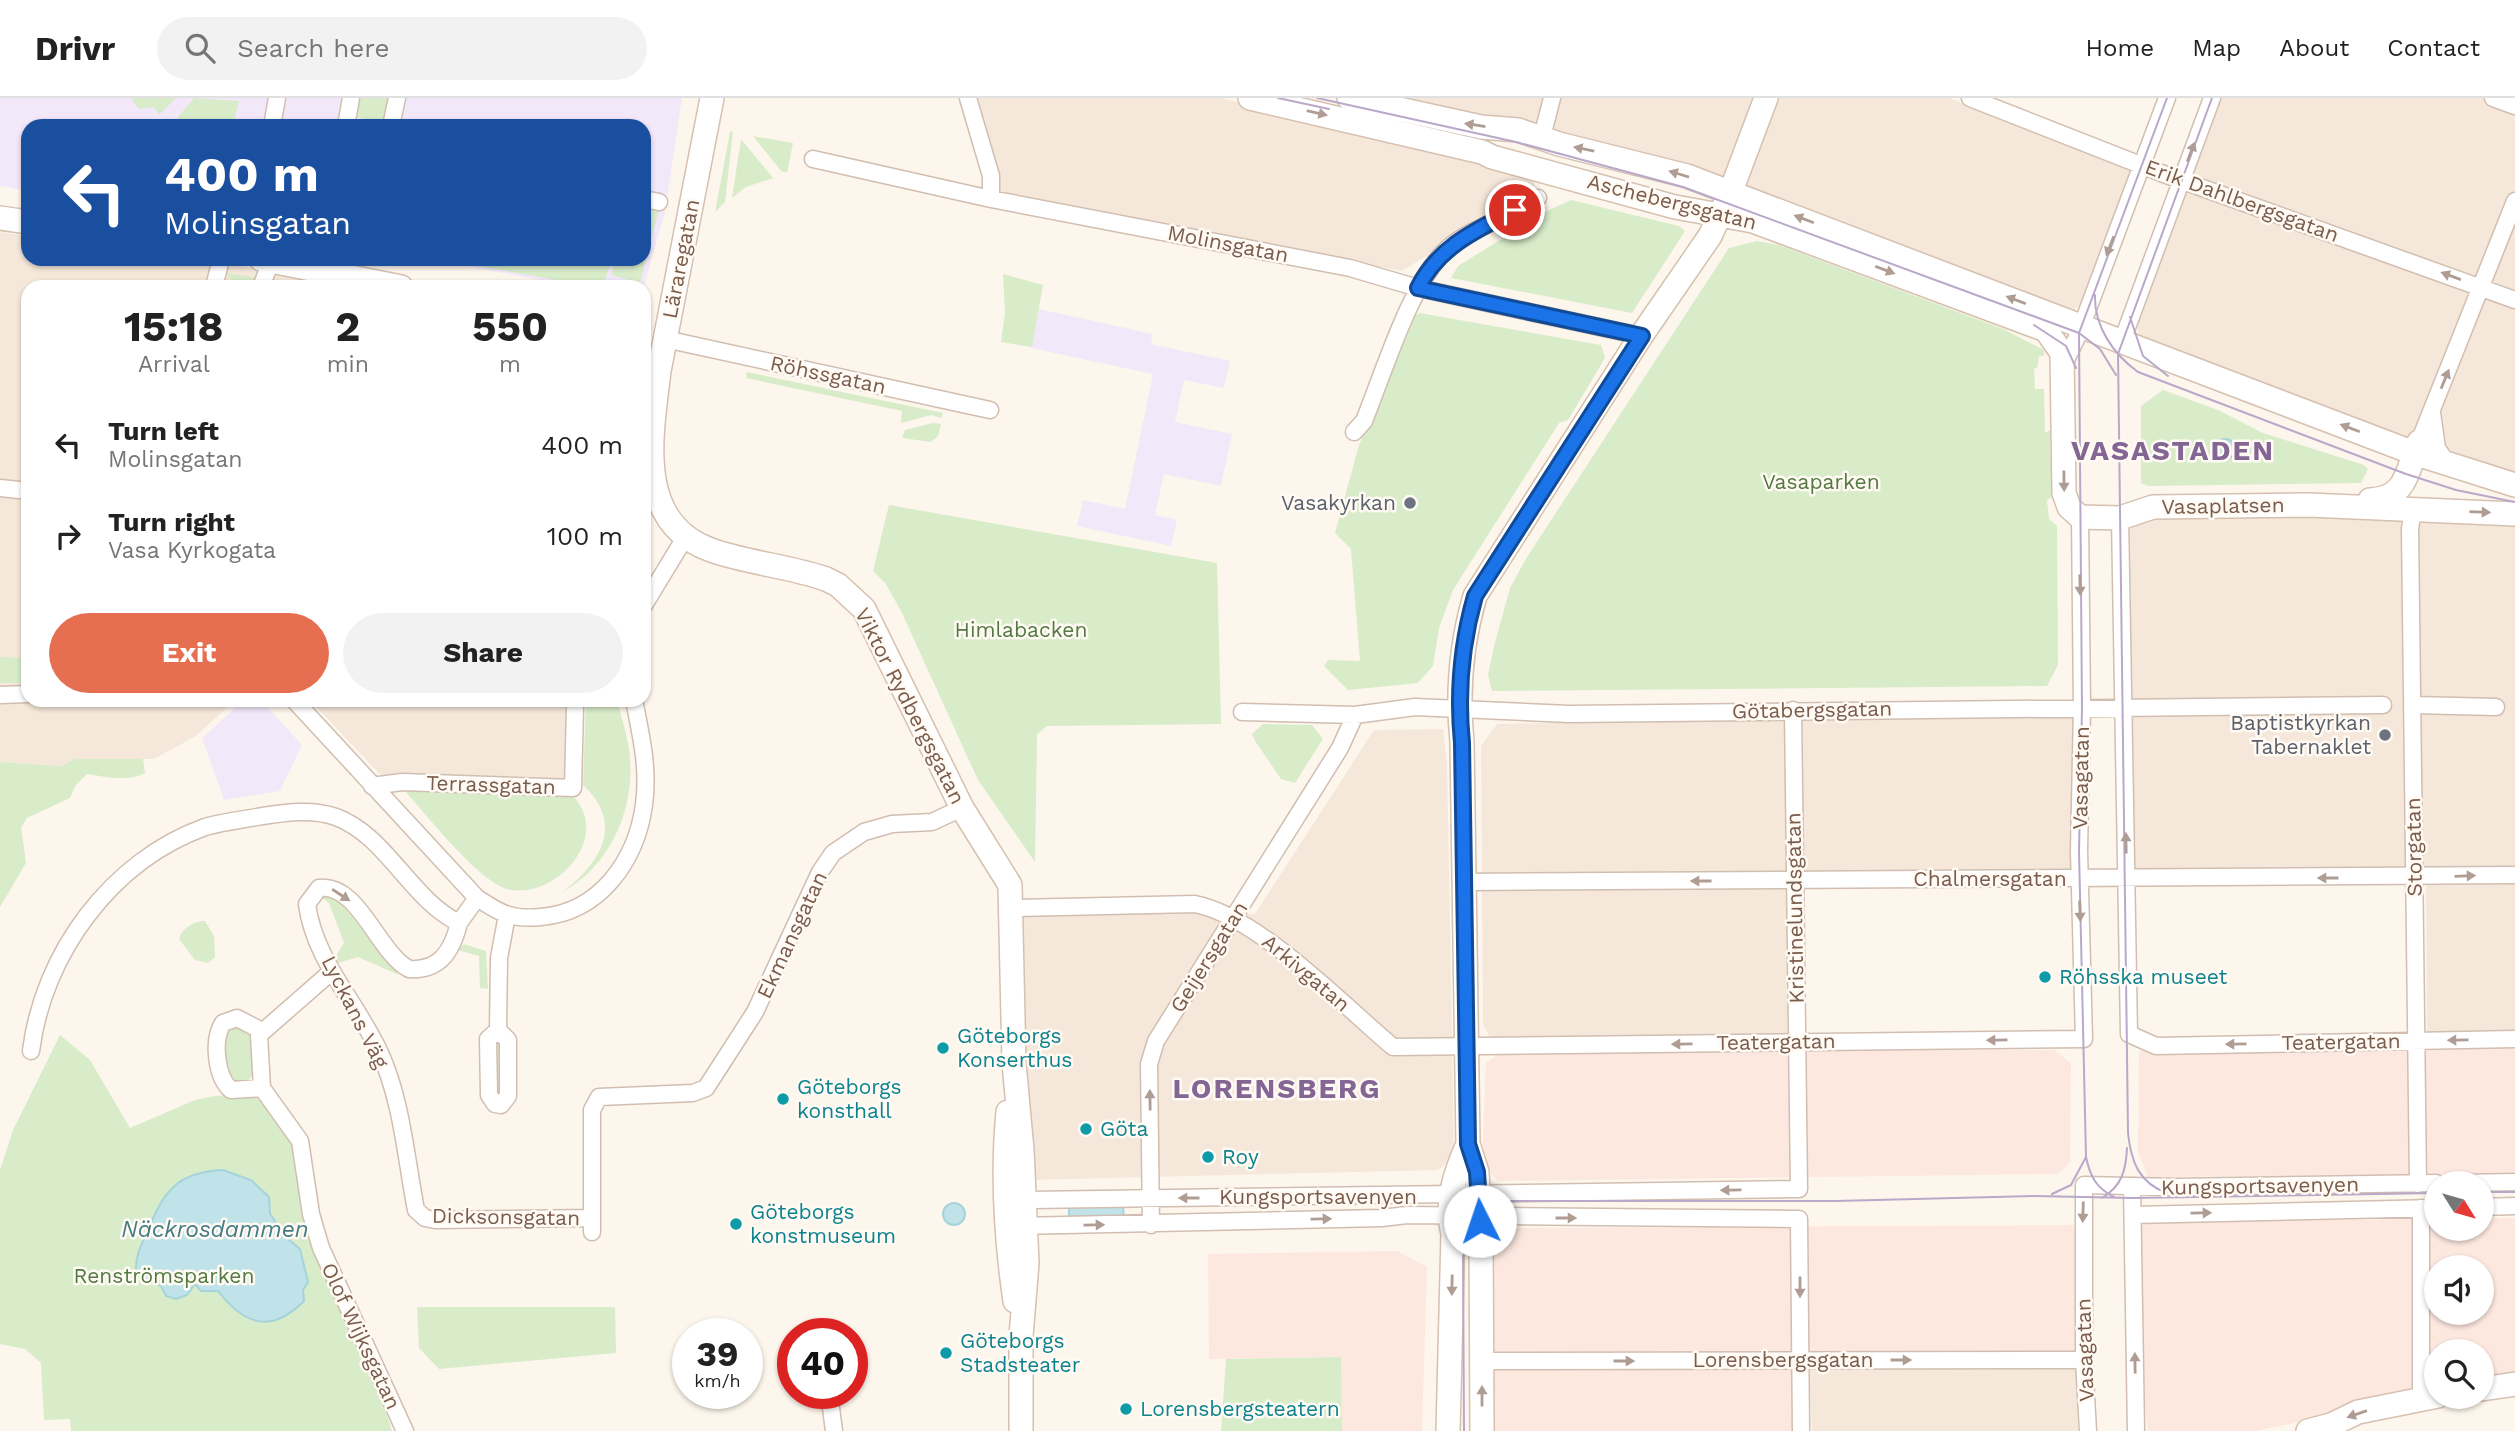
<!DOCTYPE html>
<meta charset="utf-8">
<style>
body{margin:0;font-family:"Work Sans",sans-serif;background:#f2f2f2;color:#222;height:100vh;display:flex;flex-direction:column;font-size:26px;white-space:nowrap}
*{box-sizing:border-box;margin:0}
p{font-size:23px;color:#767676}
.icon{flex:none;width:38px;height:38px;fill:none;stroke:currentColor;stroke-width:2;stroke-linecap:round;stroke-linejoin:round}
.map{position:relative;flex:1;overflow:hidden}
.side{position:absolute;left:21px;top:182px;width:630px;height:427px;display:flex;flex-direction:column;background:#fff;border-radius:21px;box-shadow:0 2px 5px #0004}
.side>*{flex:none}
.hud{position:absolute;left:21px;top:21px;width:630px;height:147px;border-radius:21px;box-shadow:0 2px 5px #0004;background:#1a4fa0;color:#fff;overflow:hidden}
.needle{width:46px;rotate:127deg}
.fabs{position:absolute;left:2424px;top:1073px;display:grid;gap:14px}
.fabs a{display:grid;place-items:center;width:70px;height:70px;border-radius:50%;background:#fff;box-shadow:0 2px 5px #0004;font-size:35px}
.speed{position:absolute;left:672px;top:1220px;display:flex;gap:14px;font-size:35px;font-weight:700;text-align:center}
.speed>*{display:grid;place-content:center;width:91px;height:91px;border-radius:50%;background:#fff;box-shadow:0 2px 5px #0004;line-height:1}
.speed small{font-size:18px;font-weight:400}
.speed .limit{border:10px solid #d22;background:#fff;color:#111}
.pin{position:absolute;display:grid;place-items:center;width:60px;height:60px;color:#fff;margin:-30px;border:4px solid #fff;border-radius:50%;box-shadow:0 2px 7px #0007}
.me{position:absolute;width:77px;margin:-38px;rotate:356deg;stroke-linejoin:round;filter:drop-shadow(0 0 5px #0008)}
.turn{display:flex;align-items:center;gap:24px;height:147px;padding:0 28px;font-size:32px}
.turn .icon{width:91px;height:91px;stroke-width:2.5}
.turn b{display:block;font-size:49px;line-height:60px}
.eta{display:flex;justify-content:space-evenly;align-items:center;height:119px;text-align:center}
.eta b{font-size:42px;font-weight:700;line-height:49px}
.primary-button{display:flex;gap:14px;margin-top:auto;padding:14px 28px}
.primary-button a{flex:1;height:80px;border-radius:42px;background:#e76f51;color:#fff;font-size:28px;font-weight:700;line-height:80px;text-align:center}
.primary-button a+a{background:#f2f2f2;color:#222}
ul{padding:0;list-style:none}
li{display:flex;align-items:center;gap:21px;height:91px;padding:0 28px}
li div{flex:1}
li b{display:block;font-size:26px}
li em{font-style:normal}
header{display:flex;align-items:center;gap:42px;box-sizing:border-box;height:98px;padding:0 35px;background:#fff;border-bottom:2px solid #e0e0e0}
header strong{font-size:33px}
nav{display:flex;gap:38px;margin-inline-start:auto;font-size:24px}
.search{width:490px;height:63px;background:#f2f2f2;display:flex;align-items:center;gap:18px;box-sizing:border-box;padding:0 24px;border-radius:38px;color:#767676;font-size:26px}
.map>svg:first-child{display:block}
.residential{fill:#f5e8da}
.commercial{fill:#fde8e0;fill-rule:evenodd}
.education{fill:#f3e8fa}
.green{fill:#d8ecc9}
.water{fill:#bfe3e8;stroke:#a5d3da;stroke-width:2}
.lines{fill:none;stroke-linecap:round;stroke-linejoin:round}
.street-casing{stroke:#d1beb0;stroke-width:19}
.secondary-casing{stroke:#d6c0b0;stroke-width:26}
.street{stroke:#fff;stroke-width:16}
.secondary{stroke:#fff;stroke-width:23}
.tram{stroke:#b9a8c9;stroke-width:2}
.oneway{fill:#af9d94}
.route-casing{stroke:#114b97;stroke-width:18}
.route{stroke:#1a73e8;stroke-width:12}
.worship-dot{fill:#6b7280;stroke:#fffaf3;stroke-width:2.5}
.culture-dot{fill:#0f9aa8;stroke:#fffaf3;stroke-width:2.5}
.labels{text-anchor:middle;stroke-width:5;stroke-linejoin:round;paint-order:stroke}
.street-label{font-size:21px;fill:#7a5c4d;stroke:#fffaf3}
.park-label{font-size:21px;fill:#537a41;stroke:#fffaf3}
.worship-label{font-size:21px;fill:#5b616d;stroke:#fffaf3;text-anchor:end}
.culture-label{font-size:21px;fill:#0d838f;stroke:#fffaf3;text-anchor:start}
.water-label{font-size:23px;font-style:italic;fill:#437c86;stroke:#fffaf3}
.district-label{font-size:28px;font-weight:bold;letter-spacing:2px;fill:#846695;stroke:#fffaf3}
</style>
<header>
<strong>Drivr</strong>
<div class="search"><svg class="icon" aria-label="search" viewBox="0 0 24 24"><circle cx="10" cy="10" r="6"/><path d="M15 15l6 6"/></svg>Search here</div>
<nav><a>Home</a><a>Map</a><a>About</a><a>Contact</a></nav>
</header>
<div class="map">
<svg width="2515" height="1333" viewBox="0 0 2515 1333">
<rect width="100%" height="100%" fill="#fdf6ec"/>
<path class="residential" d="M962,0H1222L1532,78L1535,88L1531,94L1402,173L988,92Z
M1383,0H1754L1723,83Z
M1775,0H1949L2134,70L2081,207L2067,216L1750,94L1745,82Z
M2220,0H2515V381L2141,245L2136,226Z
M0,134L28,138V161H206L347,189H28V602H235L196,638L154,661H74L62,668L0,664Z
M2153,416H2406L2515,427V936H2427L2426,773L2133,774L2129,426Z
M310,602H581L575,694L388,685Z
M2073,617L2074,773L1788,779L1787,936L1493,945L1483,927L1481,648L1497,626Z
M1443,631L1447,664L1454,1058L1438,1072L1027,1082L1019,813L1255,816L1374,632Z
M2077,1269L2078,1333H1812L1809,1270Z"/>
<path class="commercial" d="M2515,945V1076L2148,1079L2138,1054L2139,953Z
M1789,951L2054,952L2071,965L2070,1064L2058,1076L1498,1083L1482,1066L1486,965L1499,956Z
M2482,1120H2515V1282L2482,1288V1253H2436V1296L2255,1333H2148L2137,1238L2138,1124L2436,1121V1130H2482ZM2436,1169H2482V1214H2436Z
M2077,1127L2081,1254L1792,1258V1333H1489L1486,1152L1505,1130Z
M1397,1153L1427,1169L1422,1333H1342L1340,1259L1209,1261L1208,1156Z"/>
<path class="education" d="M0,0H682L665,114L644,187L639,189H575L432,161H644V28H28V93L0,88Z
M1039,211L1153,236L1151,246L1230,263L1224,290L1184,282L1175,324L1232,336L1221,388L1164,376L1155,417L1177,422L1171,448L1077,428L1083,402L1125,411L1153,276L1031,250Z
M244,602H261L302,647L280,693L224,702L202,640Z"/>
<path class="green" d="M131,0H176L159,17L154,9L139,11Z
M194,0L239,3L233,28H201L177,20Z
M357,0H397L384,25L357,19Z
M733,33L725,104L715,114L730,34Z
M753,38L793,45L787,75L781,73Z
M741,41L773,80L746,89L732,100Z
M1571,102L1679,128L1685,133L1632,215L1451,180L1458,168L1547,113Z
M644,107L659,111L640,185L611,177L615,161H644Z
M1757,143L1779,147L2003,231L2044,252V258H2039L2037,270H2034L2035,291H2044L2045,335L2050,332L2052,399L2047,402L2049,421L2057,428L2058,567L2047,588L1492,593L1488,577L1494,548L1510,490L1527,459L1729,150Z
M439,161H612L603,189H594Z
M223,174L257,180L254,186L239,189Z
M1003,176L1043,187L1032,249L1001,244L1005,215Z
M1420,215L1601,247L1605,260L1568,322L1559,325L1453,492L1439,530L1433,568L1418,585L1348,592L1324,568L1328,562L1360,563L1351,451L1335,435L1359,347L1413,218Z
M747,274L943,315L941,320L931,317L901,325L902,313L746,280Z
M2163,292L2218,312L2263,335L2364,367L2368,371L2361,385L2148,388L2141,385V308Z
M933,325L941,326L938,338L931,344L902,340L905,332Z
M889,407L1217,465L1221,626L1047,628L1037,636L1035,764L978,682L902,515L886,486L873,473Z
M0,559L28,560V585H0Z
M586,602H617C621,618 626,634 629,650C637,706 613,766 563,794C601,764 625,726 583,687Z
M1263,626L1312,627L1323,641L1295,685L1281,681L1255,643L1252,636Z
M74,661H143L145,675C129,684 105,679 87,676L76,687L70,700L27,720L21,729L26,765L0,809V664L62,668Z
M406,688L573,698C613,740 554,803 507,791C477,782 427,717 404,692Z
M326,796L339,803L399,877L358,859L338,865L335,859L344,845L329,805L324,801L315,803Z
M205,823L214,838L215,859L208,865L195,862L179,841C181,831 195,822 205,823Z
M464,846L486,853L488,891L480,890L479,858L458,852Z
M236,927L251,936L254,974L248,984L238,987L227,981L224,940L228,930Z
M60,937L90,962L130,1030L195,1002L215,998L262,996L290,1037L303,1118L377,1286L392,1333H71L70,1321L44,1322L41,1265L25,1251L0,1246V1072L13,1032Z
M495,942L501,943L500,997L497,998Z
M417,1209H615L616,1255L439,1271L419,1250Z
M1341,1259L1342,1333H1221L1226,1261Z"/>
<path class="water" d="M2215 351a10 10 0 1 1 20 0a10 10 0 1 1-20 0Z
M223,1072L251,1082L269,1099L270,1116L288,1141L300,1151L308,1184L303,1192L304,1203C270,1237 244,1226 218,1193H201L195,1186L187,1197L176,1201L166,1198L161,1188L141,1180L136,1174C135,1157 142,1146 148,1132C164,1093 177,1074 223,1072Z
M943 1116a11 11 0 1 1 22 0a11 11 0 1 1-22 0Z
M1123,1108L1124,1120H1069V1109Z"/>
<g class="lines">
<defs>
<path id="street" d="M968,0L991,78V101
M1970,0L2161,75L2515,202
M2493,0L2515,8
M272,28L277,0
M346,28L351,0
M391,28L397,0
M1542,39L1552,0
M813,61L991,101L1350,170L1418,190L1641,238
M644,101L659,104
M214,189L221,161
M261,189L271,163
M665,241L990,312
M2122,243L2212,0
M2064,266L2079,235L2167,0
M2432,315L2437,350L2447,365
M1354,334L1364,323C1383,276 1412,181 1448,150C1474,128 1510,120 1538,100
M2419,344L2515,103
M0,390L28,393
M2413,412L2410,431L2418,1086
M2120,420L2129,936L2156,948L2515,941
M644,507L686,438
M0,597L28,596
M294,602L477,800C487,806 497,814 509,817C519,820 531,820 541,819C600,814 636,763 644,707C649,670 641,638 634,602
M2413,607L2496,609
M1242,614L1355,617L1415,609L1569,616L2383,607
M372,688L402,684L573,690L575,610
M1465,784L2515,777
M1012,810L1195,806C1257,818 1342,906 1393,949L2084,941L2079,753L2082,611L2080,419
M459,825C452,853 440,873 409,871C378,855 358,784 319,790L307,806C314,862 358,906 380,955C402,1003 406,1061 416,1112L425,1120L435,1122L592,1120
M331,874L259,937L262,990L300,1043L311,1116L321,1150L405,1333
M498,932L508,942V998L501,1007L495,1006L489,997L488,941Z
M498,932L499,860L507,817
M262,933L237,920L223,925C212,942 216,979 231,992L262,990
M31,953C43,856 111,763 205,729C222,724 240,722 257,719C282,715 311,710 336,719C387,738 410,801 459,825L477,800
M2461,1085L2515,1084
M2132,1088L2136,1333
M1015,1097L1031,1102L1799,1091L1793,612
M2482,1109L2515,1108
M2421,1110V1301
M2133,1117L2436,1110
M1151,1127L1149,966L1156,943L1340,650L1355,617
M1018,1128L1382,1120L1407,1117L1799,1121L1801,1333
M592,1134V1012L599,999L693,995L706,990L755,914L820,774L833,755L864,734L892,726L932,724L962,710
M1481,1263L2084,1262
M829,1295L834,1333
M2088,1333L2084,1262V1087L2176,1089L2436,1085"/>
<path id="secondary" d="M712,0L659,273C652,335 633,424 711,452C748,465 788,468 826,481L838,487L864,511L962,710L1010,787L1014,965L1022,1052L1027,1165L1021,1238V1333
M1250,0L1482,54L1492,59L1675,109L1753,123L2046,232L2062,255L2064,395L2069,409L2080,419L2120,420L2153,409L2309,407L2515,416
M1349,0L1481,29L1518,32L1559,46L1687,78L2414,355L2515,387
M0,120L28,124
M261,161L401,189
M2370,402C2408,400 2406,373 2419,344
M1008,1014C1002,1076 1006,1141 1015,1203
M2482,1291L2515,1286
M1448,1333L1453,1136C1445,1104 1455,1075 1468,1046
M1482,1333L1481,1138L1477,1074L1468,1046L1462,644C1457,595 1461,546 1475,498L1641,238L1710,138L1731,93L1766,0
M2308,1333L2331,1327L2358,1314L2438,1298"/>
</defs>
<use href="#street" class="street-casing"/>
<use href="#secondary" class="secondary-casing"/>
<use href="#street" class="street"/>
<use href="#secondary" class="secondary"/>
<path class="tram" d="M1278,0L1329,11
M1317,0L1516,44L1683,89L2079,235L2100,251L2116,277
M2095,197C2094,228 2113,256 2138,274L2406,376L2456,392L2515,404
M2130,219L2143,258L2168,278
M2034,227L2066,248L2076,270
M2482,1094H2515
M2167,1095C2139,1085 2131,1064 2128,1035L2118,256L2212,0
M2052,1096L2071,1087L2086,1059
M2114,1099C2096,1090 2090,1078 2086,1059L2079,753L2082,611L2079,235L2167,0
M2102,1100C2122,1088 2126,1072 2127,1050
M1464,1333L1463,1159C1469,1132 1484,1111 1511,1103H1836L2035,1098L2132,1100L2436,1095"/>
</g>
<defs><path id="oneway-solid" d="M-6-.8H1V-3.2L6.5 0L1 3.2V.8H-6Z" transform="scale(1.75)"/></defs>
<g class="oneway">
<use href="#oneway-solid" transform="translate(1317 15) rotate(13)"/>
<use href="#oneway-solid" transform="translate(1475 27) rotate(-171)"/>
<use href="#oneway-solid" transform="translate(1584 51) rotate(-168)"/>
<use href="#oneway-solid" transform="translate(2191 54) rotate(-69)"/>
<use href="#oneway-solid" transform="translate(1679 76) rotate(-163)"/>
<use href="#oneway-solid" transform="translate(1804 121) rotate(-159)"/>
<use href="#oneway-solid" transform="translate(2110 148) rotate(111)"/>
<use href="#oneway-solid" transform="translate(1885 172) rotate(21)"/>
<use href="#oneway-solid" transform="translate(2451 178) rotate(-160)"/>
<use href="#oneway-solid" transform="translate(2016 202) rotate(-159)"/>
<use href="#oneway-solid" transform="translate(2445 281) rotate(-68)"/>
<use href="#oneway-solid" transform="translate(2350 330) rotate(-159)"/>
<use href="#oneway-solid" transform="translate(2064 383) rotate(89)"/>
<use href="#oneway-solid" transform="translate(2480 414) rotate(2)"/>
<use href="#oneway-solid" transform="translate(2080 487) rotate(89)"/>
<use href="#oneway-solid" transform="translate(2126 745) rotate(-91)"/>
<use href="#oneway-solid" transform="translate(2465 778) rotate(-2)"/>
<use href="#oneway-solid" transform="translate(2328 780) rotate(180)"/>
<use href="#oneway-solid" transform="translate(1701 783) rotate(180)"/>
<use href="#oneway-solid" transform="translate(341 797) rotate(33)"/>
<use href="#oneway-solid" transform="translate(2080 813) rotate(88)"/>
<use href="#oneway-solid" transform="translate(1997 942) rotate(179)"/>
<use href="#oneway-solid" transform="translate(2458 942) rotate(179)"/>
<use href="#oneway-solid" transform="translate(1682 946) rotate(179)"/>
<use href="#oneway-solid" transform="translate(2236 946) rotate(179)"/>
<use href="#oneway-solid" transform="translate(1150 1002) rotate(-91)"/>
<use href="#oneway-solid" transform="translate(1731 1092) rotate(179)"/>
<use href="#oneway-solid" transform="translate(1189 1100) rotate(180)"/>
<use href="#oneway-solid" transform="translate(2083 1114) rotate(92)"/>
<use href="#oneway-solid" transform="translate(2201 1115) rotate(-1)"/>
<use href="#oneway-solid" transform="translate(1566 1120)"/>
<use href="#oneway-solid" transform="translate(1321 1121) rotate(-1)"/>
<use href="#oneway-solid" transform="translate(1094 1127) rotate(-1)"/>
<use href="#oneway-solid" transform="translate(1452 1187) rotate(91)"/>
<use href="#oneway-solid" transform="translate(1800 1189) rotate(90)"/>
<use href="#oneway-solid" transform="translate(1901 1262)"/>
<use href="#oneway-solid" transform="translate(1624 1263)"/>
<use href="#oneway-solid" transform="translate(2135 1265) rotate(-91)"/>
<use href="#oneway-solid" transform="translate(1482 1298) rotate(-90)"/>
<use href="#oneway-solid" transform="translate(2357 1316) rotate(161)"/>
</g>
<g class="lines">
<defs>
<path id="route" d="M1480,1123L1477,1074L1468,1046L1462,645C1457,595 1461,547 1475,498L1642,238L1418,190C1438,149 1476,132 1515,112"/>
</defs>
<use href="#route" class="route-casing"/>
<use href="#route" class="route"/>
</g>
<g class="worship-dot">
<circle cx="1410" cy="405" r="7"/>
<circle cx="2385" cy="637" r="7"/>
</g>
<g class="culture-dot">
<circle cx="2045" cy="879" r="7"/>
<circle cx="943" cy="950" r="7"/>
<circle cx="783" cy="1001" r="7"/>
<circle cx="1086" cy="1031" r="7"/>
<circle cx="1208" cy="1059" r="7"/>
<circle cx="736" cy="1126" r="7"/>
<circle cx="946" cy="1255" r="7"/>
<circle cx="1126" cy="1311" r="7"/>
</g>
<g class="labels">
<g class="street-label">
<text transform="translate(2242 103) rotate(20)" y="7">Erik Dahlbergsgatan</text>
<text transform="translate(1672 104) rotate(14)" y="7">Aschebergsgatan</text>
<text transform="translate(1228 146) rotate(11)" y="7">Molinsgatan</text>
<text transform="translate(681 161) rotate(-79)" y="7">Läraregatan</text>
<text transform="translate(828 277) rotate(12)" y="7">Röhssgatan</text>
<text transform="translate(2223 408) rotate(-1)" y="7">Vasaplatsen</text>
<text transform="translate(910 608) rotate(63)" y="7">Viktor Rydbergsgatan</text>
<text transform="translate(1812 612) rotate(-1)" y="7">Götabergsgatan</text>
<text transform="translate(2081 680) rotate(-89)" y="7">Vasagatan</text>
<text transform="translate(491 687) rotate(2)" y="7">Terrassgatan</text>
<text transform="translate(2414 749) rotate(-91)" y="7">Storgatan</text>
<text x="1990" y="788">Chalmersgatan</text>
<text transform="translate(1795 810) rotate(-91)" y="7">Kristinelundsgatan</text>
<text transform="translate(792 837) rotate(-65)" y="7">Ekmansgatan</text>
<text transform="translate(1209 859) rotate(-58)" y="7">Geijersgatan</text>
<text transform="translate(1306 875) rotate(40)" y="7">Arkivgatan</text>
<text transform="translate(355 914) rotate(63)" y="7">Lyckans Väg</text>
<text transform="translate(1776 944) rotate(-1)" y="7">Teatergatan</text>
<text transform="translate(2341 944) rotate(-1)" y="7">Teatergatan</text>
<text transform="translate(2260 1088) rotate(-1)" y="7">Kungsportsavenyen</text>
<text x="1318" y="1106">Kungsportsavenyen</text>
<text transform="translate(506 1119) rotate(1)" y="7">Dicksonsgatan</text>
<text transform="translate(361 1238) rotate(65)" y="7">Olof Wijksgatan</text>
<text transform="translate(2085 1252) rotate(-92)" y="7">Vasagatan</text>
<text x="1783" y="1269">Lorensbergsgatan</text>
</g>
<g class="park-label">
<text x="1821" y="391">Vasaparken</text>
<text x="1021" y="539">Himlabacken</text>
<text x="164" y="1185">Renströmsparken</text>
</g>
<g class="worship-label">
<text x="1396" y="412">Vasakyrkan</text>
<text x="2371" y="632">Baptistkyrkan<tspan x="2371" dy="24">Tabernaklet</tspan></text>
</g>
<g class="culture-label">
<text x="2059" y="886">Röhsska museet</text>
<text x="957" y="945">Göteborgs<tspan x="957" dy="24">Konserthus</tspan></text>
<text x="797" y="996">Göteborgs<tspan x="797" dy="24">konsthall</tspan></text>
<text x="1100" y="1038">Göta</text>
<text x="1222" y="1066">Roy</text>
<text x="750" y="1121">Göteborgs<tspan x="750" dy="24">konstmuseum</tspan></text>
<text x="960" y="1250">Göteborgs<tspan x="960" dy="24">Stadsteater</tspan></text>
<text x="1140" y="1318">Lorensbergsteatern</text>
</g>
<g class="water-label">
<text x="215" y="1139">Näckrosdammen</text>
</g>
<g class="district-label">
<text x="2173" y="362">VASASTADEN</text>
<text x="1277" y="1000">LORENSBERG</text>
</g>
</g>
</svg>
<div class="fabs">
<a><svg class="needle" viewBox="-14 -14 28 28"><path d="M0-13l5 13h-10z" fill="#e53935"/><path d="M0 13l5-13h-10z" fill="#767676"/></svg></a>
<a><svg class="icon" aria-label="sound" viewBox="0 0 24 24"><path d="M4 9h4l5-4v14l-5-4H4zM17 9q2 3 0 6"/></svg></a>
<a><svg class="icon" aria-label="search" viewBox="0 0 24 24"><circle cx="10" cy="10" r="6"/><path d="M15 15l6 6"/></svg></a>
</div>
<div class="speed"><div>39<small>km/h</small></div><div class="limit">40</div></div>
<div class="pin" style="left:1515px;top:112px;background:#d93025"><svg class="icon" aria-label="arrive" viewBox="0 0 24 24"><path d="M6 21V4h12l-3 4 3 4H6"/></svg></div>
<svg class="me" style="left:1480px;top:1123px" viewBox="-20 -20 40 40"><circle r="19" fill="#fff"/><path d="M0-13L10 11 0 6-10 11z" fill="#1a73e8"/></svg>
<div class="hud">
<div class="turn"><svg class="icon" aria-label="left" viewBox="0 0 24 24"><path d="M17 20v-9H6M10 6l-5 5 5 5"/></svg><div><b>400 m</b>Molinsgatan</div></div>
</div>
<section class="side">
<div class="eta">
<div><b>15:18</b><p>Arrival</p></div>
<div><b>2</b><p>min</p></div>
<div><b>550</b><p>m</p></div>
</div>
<ul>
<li><svg class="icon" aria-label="left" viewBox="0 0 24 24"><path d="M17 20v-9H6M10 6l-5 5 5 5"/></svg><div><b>Turn left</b><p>Molinsgatan</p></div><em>400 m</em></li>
<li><svg class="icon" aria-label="right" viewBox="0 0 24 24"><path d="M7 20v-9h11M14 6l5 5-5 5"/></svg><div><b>Turn right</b><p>Vasa Kyrkogata</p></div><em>100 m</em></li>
</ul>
<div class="primary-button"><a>Exit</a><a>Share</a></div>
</section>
</div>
